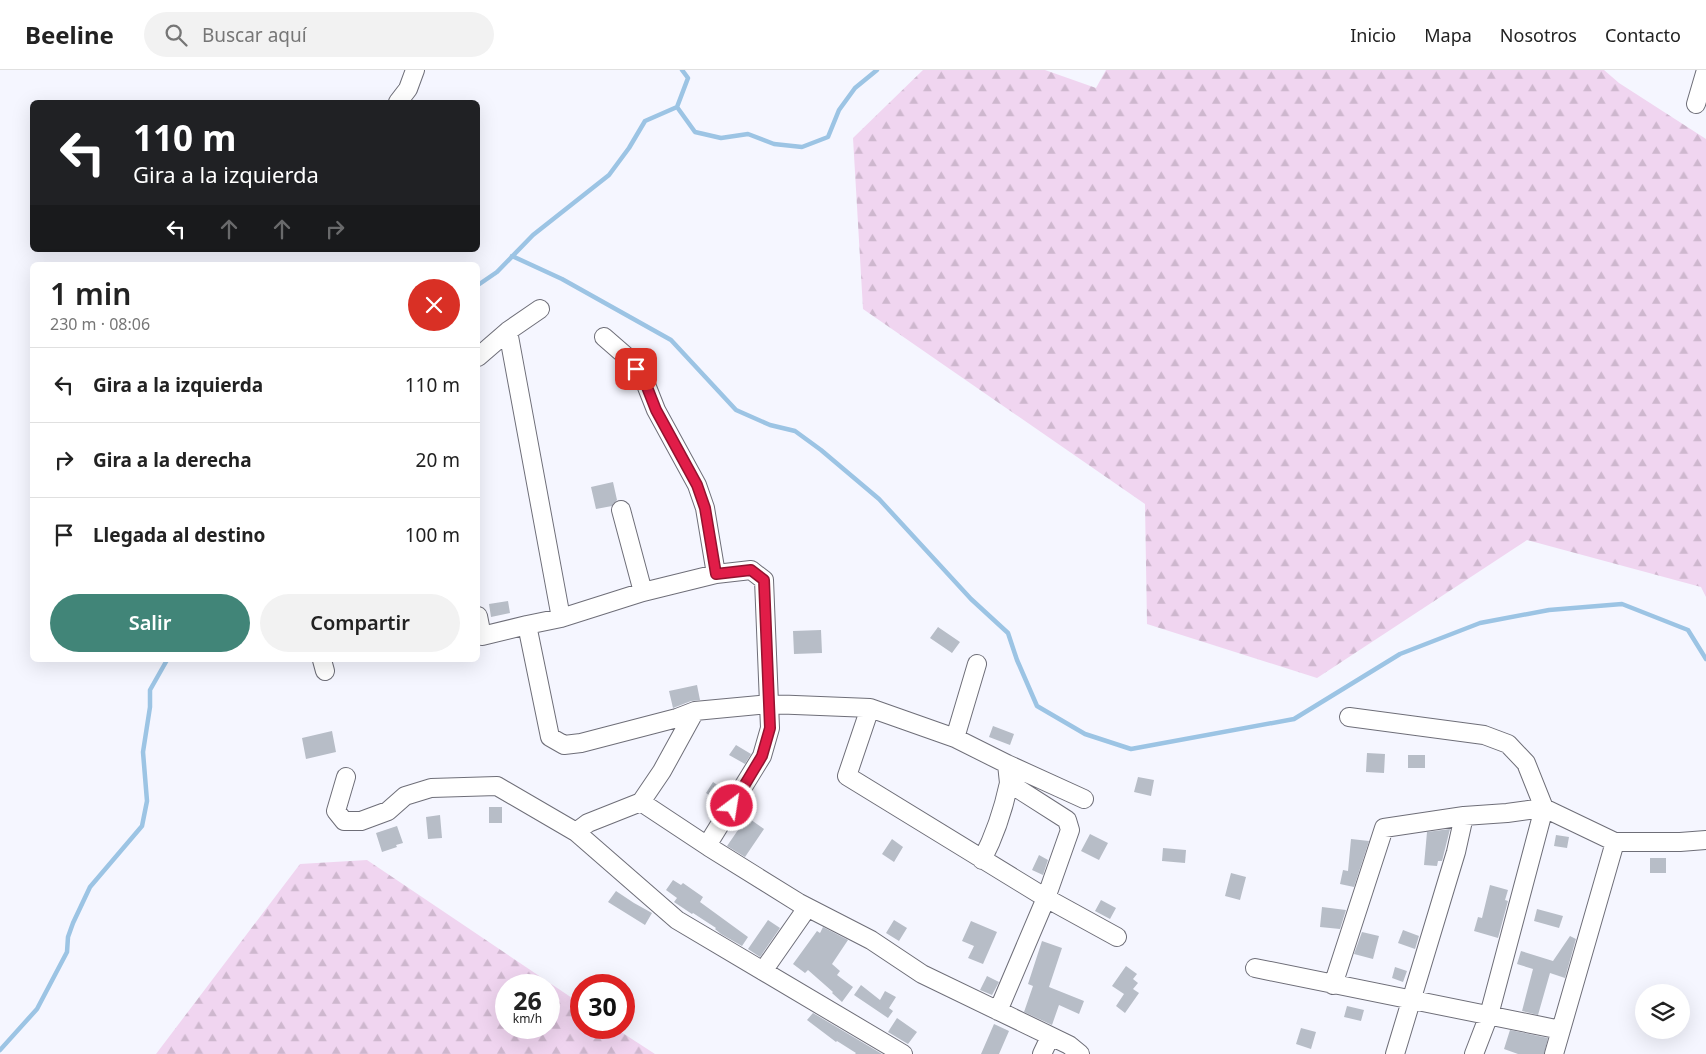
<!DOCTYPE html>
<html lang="es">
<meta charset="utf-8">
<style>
body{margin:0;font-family:"Noto Sans",sans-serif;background:#f2f2f2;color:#222;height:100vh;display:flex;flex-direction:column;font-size:19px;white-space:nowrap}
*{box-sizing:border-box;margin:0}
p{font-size:16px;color:#767676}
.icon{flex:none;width:28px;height:28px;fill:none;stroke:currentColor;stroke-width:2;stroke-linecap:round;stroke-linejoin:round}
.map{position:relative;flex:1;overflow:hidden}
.panel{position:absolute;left:30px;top:192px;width:450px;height:400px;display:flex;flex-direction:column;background:#fff;border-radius:8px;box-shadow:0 5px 20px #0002}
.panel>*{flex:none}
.hud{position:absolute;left:30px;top:30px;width:450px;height:152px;border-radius:8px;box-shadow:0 5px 20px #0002;background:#202124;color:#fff;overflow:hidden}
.fabs{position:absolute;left:1635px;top:914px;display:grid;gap:10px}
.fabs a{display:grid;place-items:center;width:55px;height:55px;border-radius:50%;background:#fff;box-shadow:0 5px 20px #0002;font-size:25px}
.speed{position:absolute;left:495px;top:904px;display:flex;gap:10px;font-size:25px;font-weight:700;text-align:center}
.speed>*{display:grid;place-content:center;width:65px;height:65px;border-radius:50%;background:#fff;box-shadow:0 5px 20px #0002;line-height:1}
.speed small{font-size:12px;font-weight:400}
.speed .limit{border:8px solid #d22;background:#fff;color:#111}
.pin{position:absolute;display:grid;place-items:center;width:42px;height:42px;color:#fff;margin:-21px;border-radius:10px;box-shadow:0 2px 8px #0006}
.me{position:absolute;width:55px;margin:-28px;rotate:31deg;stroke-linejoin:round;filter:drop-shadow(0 0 4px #0008)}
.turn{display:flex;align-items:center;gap:18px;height:105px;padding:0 20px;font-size:22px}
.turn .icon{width:65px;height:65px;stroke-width:2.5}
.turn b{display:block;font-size:35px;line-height:42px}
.lanes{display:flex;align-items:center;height:48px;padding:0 20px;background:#0003;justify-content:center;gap:25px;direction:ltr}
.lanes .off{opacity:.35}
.round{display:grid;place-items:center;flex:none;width:52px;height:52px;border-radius:26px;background:#f2f2f2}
.overview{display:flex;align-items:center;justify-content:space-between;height:85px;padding:0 20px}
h1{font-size:30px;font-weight:600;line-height:38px}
.cta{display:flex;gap:10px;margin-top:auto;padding:10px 20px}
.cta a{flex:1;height:58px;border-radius:30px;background:#418578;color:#fff;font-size:20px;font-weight:600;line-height:58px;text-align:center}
.cta a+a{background:#f2f2f2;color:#222}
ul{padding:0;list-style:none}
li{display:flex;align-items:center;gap:15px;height:75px;padding:0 20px;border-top:1px solid #e0e0e0}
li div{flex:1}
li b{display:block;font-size:19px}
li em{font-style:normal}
header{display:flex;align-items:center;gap:30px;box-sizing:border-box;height:70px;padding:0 25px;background:#fff;border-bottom:1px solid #e0e0e0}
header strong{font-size:24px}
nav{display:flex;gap:28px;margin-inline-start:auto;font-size:18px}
.search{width:350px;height:45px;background:#f2f2f2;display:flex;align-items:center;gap:12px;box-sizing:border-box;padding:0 18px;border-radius:28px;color:#767676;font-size:19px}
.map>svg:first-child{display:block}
.forest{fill:url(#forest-firs);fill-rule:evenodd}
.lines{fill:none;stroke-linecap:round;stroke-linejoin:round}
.stream{stroke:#9cc4e4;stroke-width:4.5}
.building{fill:#b7bdc7}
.street-casing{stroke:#6e6e78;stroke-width:20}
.street{stroke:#fff;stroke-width:18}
.route-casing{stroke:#92132f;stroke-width:12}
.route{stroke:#e11d48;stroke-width:9}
</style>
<header>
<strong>Beeline</strong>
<div class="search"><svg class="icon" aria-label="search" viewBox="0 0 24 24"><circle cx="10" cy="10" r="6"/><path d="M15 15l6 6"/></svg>Buscar aquí</div>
<nav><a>Inicio</a><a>Mapa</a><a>Nosotros</a><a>Contacto</a></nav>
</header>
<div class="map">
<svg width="1706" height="984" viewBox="0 0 1706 984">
<defs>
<pattern id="forest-firs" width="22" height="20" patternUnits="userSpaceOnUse" patternTransform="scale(1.25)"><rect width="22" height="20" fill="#f0d5f0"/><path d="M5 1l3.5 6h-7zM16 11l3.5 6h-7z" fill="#ceb7ce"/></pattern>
</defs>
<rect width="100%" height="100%" fill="#f5f6ff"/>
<path class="forest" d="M923,0H1045L1096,18L1106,0H1604L1619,13L1706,69V527L1701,517L1527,470L1317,608L1147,554L1145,434L863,239L853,68Z
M367,790L581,934V958H615L655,984H156L300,794ZM506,915H549V958H506Z"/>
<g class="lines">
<path class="stream" d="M677,37L695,62L721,68L748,64L774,74L802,77L828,67L839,40L855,18L877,0
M512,186L562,209L671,270L736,340L770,355L795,361L821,380L879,429L971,529L1008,563L1017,590L1037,636L1085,664L1131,679L1294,649L1400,584L1480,553L1549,540L1622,534L1688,560L1706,589
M478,215L497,202L533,165L609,105L629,78L645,51L677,37L688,8L682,0
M0,980L37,939L67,882L68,867L73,853L90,817L142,756L147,731L143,682L150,637V620L167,590"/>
</g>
<path class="building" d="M613,412L617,430L612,436L596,439L591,417Z
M508,531L510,543L491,547L489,534Z
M938,557L960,572L952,583L930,568Z
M821,560L822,583L794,584L793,561Z
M697,615L700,630L691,631L673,638L669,621Z
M993,656L1014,664L1010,675L989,667Z
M332,661L336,682L306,689L302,668Z
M736,675L751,684L745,694L729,685Z
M1367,683L1385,684L1384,703L1366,702Z
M1408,685H1425V698H1408Z
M1138,707L1154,710L1151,726L1134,722Z
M713,712L728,722L721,733L706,723Z
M489,737H502V753H489Z
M440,745L442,768L428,769L426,747Z
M747,747L764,759L745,787L727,776Z
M397,756L403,773L396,775L397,777L382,782L376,763Z
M1450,759L1442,791H1438L1437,796L1424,795L1427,762Z
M1090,764L1108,773L1099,790L1081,781Z
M1556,765L1569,767L1567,778L1554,776Z
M892,769L903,777L894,792L882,784Z
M1351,769L1369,771L1354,817L1340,814L1343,800L1348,801Z
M1163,778L1186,780L1185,793L1162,791Z
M1039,785L1048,790L1043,805L1032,800Z
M1650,788H1666V803H1650Z
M1231,803L1246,807L1240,830L1225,826Z
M673,810L681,815L683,813L703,827L700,832L748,867L742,876L721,864L715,859L716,858L693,843L692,844L674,832L677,828L666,820Z
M1490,815L1508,820L1505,830L1508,831L1498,868L1474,861L1478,847L1482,848Z
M616,821L634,833L652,843L645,855L608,832Z
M1101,830L1116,838L1110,849L1095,841Z
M1322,837L1346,840L1340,859L1320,857Z
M1537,839L1563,846L1559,858L1534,851Z
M768,850L780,858L760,887L748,879Z
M894,850L907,858L899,871L886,863Z
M971,851L997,862L983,894L968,888L974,876L962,871Z
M823,857L848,870L832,894L840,901L837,905L853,917L842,932L832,923L833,922L808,900L805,903L793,894L817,861L820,863Z
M1403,860L1419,866L1415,879L1398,873Z
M1362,862L1379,866L1373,889L1354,884Z
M1570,866L1576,869L1565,908L1550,903L1538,945L1522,941L1533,899L1517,894L1521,881L1553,891Z
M1042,871L1062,878L1049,917L1084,931L1079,944L1059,935L1052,955L1024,942L1033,916L1028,914Z
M1126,896L1137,904L1133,909L1138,913L1133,919L1139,923L1125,943L1116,936L1124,924L1112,916Z
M1395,897L1407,901L1403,912L1392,908Z
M987,906L999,912L992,925L980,920Z
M861,915L880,930L885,921L896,927L889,938L893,941L888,948L854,925Z
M1347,936L1364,940L1361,951L1344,947Z
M813,943L882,984H855L856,983L837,971L836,972L807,950Z
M897,948L917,962L908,974L888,962Z
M994,954L1009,961L999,984H981Z
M1301,958L1316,962L1311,979L1296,974Z
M1510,960L1548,968L1544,984H1518L1504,979Z"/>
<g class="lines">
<defs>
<path id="street" d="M398,32L408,19L415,0
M1696,34L1706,0
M508,261L561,548
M604,267L627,287L645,312L656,340L697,415L705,438L716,504
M478,287L508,261L540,239
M621,440L643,522
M478,546L482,566L527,555L561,548L643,522L716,504L751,500L764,510L770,658L762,686L711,769L709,777
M527,555L550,667L564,675L581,673L677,648L695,641L770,634L870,638L955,668L1007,694L1084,729
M322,590L325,601
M870,638L847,706L1046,828L1117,867
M1349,647L1484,665L1508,674L1526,693L1544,738L1615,772H1680L1706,770
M955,668L977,594
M346,707L336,741L344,751H361L388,741L405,726L431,718L497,716L576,762L677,850L903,984
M641,732L662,701L695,641
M576,762L588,753L641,732L709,777L799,833L871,870L922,904L1069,975L1080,984
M982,790C995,765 1003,741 1009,713
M1255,898L1561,960
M763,901L807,838
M1333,915L1384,758L1464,746L1507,743L1544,738L1489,945L1474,984
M998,941L1046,828L1070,760L1067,750L1009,713L1007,694
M1042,984L1050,967
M1395,984L1456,782L1464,746
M1554,984L1615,772"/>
</defs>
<use href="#street" class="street-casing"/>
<use href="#street" class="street"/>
</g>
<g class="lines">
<defs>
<path id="route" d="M636,299L645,312L656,340L697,415L705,438L716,504L751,500L764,510L770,658L762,686L732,736"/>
</defs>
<use href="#route" class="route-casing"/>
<use href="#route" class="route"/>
</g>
</svg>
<div class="fabs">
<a><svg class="icon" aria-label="layers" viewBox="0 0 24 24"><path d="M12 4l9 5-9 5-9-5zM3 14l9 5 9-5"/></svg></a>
</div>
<div class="speed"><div>26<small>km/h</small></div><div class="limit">30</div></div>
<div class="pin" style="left:636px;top:299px;background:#d93025"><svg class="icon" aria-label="arrive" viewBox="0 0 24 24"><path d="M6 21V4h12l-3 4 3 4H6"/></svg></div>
<svg class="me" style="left:732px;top:736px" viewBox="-20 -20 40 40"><circle r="17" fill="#e11d48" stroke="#fff" stroke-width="3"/><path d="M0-11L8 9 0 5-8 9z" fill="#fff"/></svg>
<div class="hud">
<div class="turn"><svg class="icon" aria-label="left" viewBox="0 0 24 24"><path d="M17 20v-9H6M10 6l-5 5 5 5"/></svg><div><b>110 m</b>Gira a la izquierda</div></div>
<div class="lanes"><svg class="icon" aria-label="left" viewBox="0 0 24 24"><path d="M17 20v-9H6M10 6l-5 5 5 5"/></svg><svg class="icon off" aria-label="ahead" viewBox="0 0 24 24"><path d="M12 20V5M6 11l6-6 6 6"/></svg><svg class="icon off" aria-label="ahead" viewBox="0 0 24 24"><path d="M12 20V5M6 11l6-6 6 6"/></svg><svg class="icon off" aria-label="right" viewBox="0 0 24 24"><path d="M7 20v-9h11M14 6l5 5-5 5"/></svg></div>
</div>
<section class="panel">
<div class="overview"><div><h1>1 min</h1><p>230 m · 08:06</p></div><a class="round" style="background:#d93025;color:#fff"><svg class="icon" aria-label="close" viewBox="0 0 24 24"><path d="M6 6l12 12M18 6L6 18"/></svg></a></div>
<ul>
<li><svg class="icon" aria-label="left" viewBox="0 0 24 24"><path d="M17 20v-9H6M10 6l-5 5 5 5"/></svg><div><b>Gira a la izquierda</b></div><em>110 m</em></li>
<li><svg class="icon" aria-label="right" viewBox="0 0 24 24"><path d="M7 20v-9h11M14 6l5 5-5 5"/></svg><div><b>Gira a la derecha</b></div><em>20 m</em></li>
<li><svg class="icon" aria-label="arrive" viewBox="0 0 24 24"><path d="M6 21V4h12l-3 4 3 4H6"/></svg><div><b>Llegada al destino</b></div><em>100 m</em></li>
</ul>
<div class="cta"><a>Salir</a><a>Compartir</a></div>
</section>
</div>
